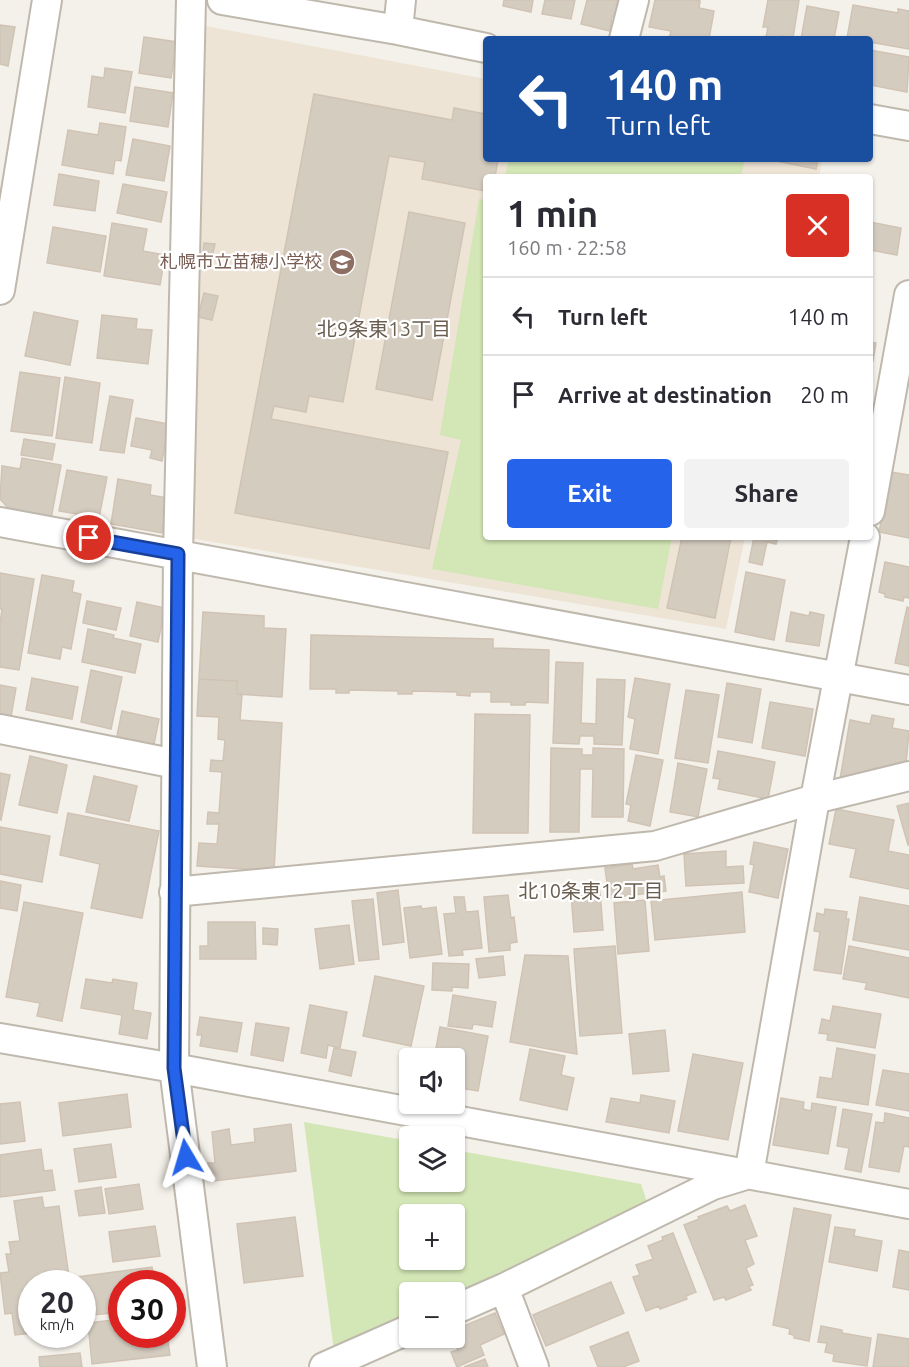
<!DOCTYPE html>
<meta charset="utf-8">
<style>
body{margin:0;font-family:Ubuntu,"Noto Sans JP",sans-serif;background:#f2f2f3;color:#2b2b33;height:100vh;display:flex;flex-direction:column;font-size:22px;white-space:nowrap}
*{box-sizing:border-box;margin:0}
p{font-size:20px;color:#7c7c81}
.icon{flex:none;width:33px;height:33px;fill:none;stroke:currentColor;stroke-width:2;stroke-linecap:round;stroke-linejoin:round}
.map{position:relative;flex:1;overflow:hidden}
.drawer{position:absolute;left:483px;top:174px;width:390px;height:366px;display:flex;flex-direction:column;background:#fff;border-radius:6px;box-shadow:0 2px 4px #0004}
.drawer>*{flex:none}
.top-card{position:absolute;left:483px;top:36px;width:390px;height:126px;border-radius:6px;box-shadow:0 2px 4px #0004;background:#1a4fa0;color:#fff;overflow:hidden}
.tools{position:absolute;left:399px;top:1048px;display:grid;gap:12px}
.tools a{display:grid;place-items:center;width:66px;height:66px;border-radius:6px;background:#fff;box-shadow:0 2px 4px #0004;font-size:30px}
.speed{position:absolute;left:18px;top:1270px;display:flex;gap:12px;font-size:30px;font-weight:700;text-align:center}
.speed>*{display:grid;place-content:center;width:78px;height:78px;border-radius:50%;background:#fff;box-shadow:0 2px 4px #0004;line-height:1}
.speed small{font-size:15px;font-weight:400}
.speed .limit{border:9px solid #d22;background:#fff;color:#111}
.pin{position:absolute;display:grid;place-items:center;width:51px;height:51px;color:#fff;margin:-26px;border:3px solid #fff;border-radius:50%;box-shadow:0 2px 6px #0007}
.me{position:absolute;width:66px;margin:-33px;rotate:353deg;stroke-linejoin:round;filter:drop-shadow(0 0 4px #0008)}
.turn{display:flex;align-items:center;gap:21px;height:126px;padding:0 24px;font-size:27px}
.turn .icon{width:78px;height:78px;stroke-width:2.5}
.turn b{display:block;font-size:42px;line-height:51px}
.round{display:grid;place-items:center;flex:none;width:63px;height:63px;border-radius:6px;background:#f2f2f3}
.overview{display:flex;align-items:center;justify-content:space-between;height:102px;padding:0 24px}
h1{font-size:36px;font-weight:700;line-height:45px}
.primary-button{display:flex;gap:12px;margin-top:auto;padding:12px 24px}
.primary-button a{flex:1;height:69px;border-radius:6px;background:#2563eb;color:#fff;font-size:24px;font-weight:700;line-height:69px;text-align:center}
.primary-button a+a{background:#f2f2f3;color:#2b2b33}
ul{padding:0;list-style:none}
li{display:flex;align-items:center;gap:18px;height:78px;padding:0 24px;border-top:2px solid #e1e1e2}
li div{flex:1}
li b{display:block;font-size:22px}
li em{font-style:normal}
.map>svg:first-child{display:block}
.education{fill:#ede4d5}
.green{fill:#d3e6b5;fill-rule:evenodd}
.building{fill:#d5ccc0;stroke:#d0c3b4;stroke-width:1.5}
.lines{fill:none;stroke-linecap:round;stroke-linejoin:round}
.minor-casing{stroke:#bfb8ad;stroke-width:32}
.minor{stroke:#fff;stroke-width:28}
.route-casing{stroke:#184099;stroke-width:15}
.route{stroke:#2563eb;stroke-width:10}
.labels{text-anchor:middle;stroke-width:4.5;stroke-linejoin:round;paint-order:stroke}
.education-label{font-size:18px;fill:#785e54;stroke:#fff;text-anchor:end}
.neighbourhood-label{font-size:20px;fill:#6a5e50;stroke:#fff}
</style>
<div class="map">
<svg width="909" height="1367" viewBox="0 0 909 1367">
<rect width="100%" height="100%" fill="#f4f1ea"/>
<path class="education" d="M206,26L486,79V159H822L819,177H486V537H745L726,629L189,538Z"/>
<path class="green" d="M509,159H745L741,177H505Z
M479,199L486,200V537H672L658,609L432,569L461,440L440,435Z
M304,1122L409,1141L410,1182H454L455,1150L641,1184L647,1202L455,1294L410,1293L409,1315L334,1351ZM410,1215H454V1260H410Z"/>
<path class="building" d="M504,0H533L531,12L503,6Z
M545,0H575L571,19L542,14Z
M587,0H620L617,17L612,16L610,31L581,24Z
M655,0H693L700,1L699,8L714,11L709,39H669L671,31L649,27Z
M768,0H799L793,38L781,36V39H778L766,37L768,27H763Z
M853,5L898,13V9L909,11V49L870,42V39L847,38Z
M807,6L839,12L834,39H801Z
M0,25L15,27L8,66L0,64Z
M144,37L177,42L171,78L139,73Z
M870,50L909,57L907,92L870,85Z
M105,68L132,72L125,113L88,107L92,76L104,78Z
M135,87L173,93L168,127L130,121Z
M314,94L452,120L454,108L486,114V159H498L495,177H486V191L422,179L425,162L389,156L343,402L309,396L306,412L274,406L271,419L448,452L429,549L235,513Z
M100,123L126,127L121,161L115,160L113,174L62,165L68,130L98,135Z
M133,139L170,146L164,181L126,175Z
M767,159H818L816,169Z
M59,174L99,181L95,211L54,205Z
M123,184L167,192L161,222L117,213Z
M409,212L465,223L432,400L376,389Z
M870,222L901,228L897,255L870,250Z
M112,223L147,229L143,251L165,255L160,285L104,276Z
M53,227L106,236L100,272L47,263Z
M204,243L215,244L211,261L202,260Z
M204,293L218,296L212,320L198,317Z
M34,312L78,321L70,365L25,356Z
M102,315L137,319L136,329L152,330L148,364L97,358Z
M870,332H872L871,342L876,343L873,361L870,360Z
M20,372L60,378L52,436L11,431Z
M65,377L100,383L92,443L56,438Z
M110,396L133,400L124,453L100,450Z
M136,418L169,424L162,461L150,458L152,450L131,446Z
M24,439L55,444L52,460L21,455Z
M22,458L61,465L51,519L11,511L0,499L2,466L20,469Z
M67,470L107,477L99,518L59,511Z
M891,472L909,475V538L879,532Z
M118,479L151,485L150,495L168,498L162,533L111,524Z
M682,537H731L715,618L667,608Z
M754,537H778L776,544L767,542L762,565L749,562Z
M885,562L909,567V598L904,597L903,601L885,597V594L879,592Z
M746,572L785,580L774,640L735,632Z
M0,573L34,579L19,670L0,667V624L2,609H0Z
M42,575L74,581L72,592L81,594L71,649L62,647L60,659L28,653Z
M87,601L121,608L116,630L83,623Z
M137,602L165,608L158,642L130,636Z
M907,607L909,608V666L895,663Z
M203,612L264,616V628L286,629L282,697L237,694V681L199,679Z
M791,612L809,616L810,612L824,615L819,646L786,641Z
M88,629L114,635L113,638L141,644L135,673L82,662Z
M311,635L493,639V648L549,650L548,703L526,702L525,705H511V702H491V692H470V696L457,695V692L412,691V694H398V691L349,690V693H336V689H310Z
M556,662L583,663L581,723L596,724L597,679L625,680L622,745L594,744V736H580L579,744L553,743Z
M91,670L122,677L111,729L81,722Z
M32,678L78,687L72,719L26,710Z
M635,678L670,684L658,754L630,749L635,719L628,717Z
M199,679L237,681V694L242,695L240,720L282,723L274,871L197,866L199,843L217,844L219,824H207L208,812L219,813L222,772L210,771L211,760L223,761L225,740L218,739L219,717L197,716Z
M727,683L761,689L752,743L718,737Z
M0,685L16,688L10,722L0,720Z
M686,690L719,695L708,763L675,758Z
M770,702L813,709L805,756L762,748Z
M122,711L159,719L153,749L116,741Z
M475,714L530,715L528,833H473Z
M872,715L894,719L892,728L909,731L906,764L840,779L850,720L870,724Z
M551,748L582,749V755H593V748L624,749L623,817H592L593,769H580L579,832H550Z
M718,751L775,762L768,799L718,789L720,779L713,778Z
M636,755L663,760L650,826L628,821L631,805L626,804Z
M30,756L67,765L57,813L19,805Z
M678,763L707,769L698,817L670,812Z
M0,773L10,775L1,820L0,819Z
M94,776L137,786L129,821L86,812Z
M909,803V844L908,845L897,806Z
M836,809L894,820L888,851L909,855V889L850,877L856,849L829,844Z
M68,813L159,831L142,918L91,908L100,864L60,855Z
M0,827L50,836L42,882L0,874Z
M754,842L788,849L778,898L749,892L754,865L750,864Z
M726,851V867L743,866L744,883L686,886L684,854Z
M632,864L633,869L658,865L660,877L664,876L666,891L609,898L605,868Z
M0,881L21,885L17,911L0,908Z
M398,890L404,942L383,945L377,893Z
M600,891L603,930L574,932L571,893Z
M742,892L745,932L655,940L651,901Z
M508,895L511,918L514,917L517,942L510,943V950L489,952L484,897Z
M454,897H464L466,912L478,911L482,948L462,950L463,955L449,956L444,914L456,913Z
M860,897L909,906V950L853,940Z
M373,899L379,959L359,961L352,901Z
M645,900L649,951L618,954L614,903Z
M24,902L83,913L62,1021L37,1016L40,1003L6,997Z
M421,906L422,909L436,907L442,954L410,958L404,908Z
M825,909L847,912L846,919H849L841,974L814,970L820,932L814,931L817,913L824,915Z
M208,922H255L256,959H200V946H208Z
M349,925L354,964L320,969L315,929Z
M263,928L278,929L277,945L263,944Z
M615,946L622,1033L580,1036L574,949Z
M849,946L909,958V998L865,989L867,983L843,979Z
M525,955L568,956L577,1054L510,1042Z
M503,956L505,975L479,978L476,959Z
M433,963L469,964L468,988L452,987V991L432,990Z
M375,976L424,986L411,1046L363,1036Z
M86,979L112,983L113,979L137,983L133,1010L151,1013L147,1039L119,1034L122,1015L81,1008Z
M453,995L496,1002L492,1027L473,1024L472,1029L448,1026Z
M310,1005L347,1012L340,1048L328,1045L326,1058L301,1053Z
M833,1006L881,1014L875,1048L827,1040L828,1034L819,1033L822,1019L830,1021Z
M200,1017L242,1023L237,1052L200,1046L202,1035H197Z
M256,1023L289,1028L283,1061L251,1055Z
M440,1027L488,1036L478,1091L454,1087V1059H434Z
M665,1030L669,1071L633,1074L629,1034Z
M334,1048L356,1052L351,1076L329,1071Z
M837,1048L875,1055L868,1105L817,1097L820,1077L832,1079Z
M530,1049L565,1056L561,1075L574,1078L567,1110L520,1100Z
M693,1054L743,1063L728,1140L678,1131Z
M883,1070L909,1074V1111L876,1105Z
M127,1094L131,1127L63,1136L59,1103Z
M641,1095L675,1101L669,1133L606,1122L611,1098L640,1103Z
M781,1098L804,1102L803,1109L811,1111L812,1103L836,1107L828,1154L773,1145Z
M20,1102L25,1141L0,1144V1104Z
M843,1109L872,1114L861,1172L845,1169L849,1148L837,1146Z
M885,1113L909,1118V1147L904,1146L899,1172L869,1167L876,1122L884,1123Z
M291,1124L296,1171L214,1181L213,1173L209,1174L208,1163H215L212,1132L229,1129L231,1145L255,1142L254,1129Z
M111,1144L116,1177L79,1182L74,1149Z
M41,1149L44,1171L52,1170L55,1190L0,1197V1155Z
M139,1184L143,1209L109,1214L105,1189Z
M101,1187L105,1213L79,1216L75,1191Z
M42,1197L44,1208L59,1206L70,1284H32V1333L15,1335L12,1313L5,1314L0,1273L9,1272L6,1254H11L9,1242L20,1241L14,1201Z
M745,1205L757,1236L745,1240L754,1264L746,1268L753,1285L749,1286L751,1290L726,1300L724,1297L714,1300L684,1225L699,1219L698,1217L727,1206L730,1211Z
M794,1208L831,1215L809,1341L794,1338V1335L789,1334L790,1329L773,1325Z
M295,1217L303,1276L244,1283L237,1224Z
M155,1226L160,1256L113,1262L109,1232Z
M835,1227L855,1230L854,1236L882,1241L877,1271L829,1262Z
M673,1233L696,1292L686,1296L687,1299L660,1309L659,1306L646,1311L633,1277L640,1275L636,1265L653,1259L648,1246L663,1240L662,1237Z
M899,1250L909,1252V1290L893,1287Z
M152,1267L154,1284H122V1312L82,1316V1284H78L77,1277Z
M611,1282L624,1313L546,1346L533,1315Z
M495,1313L504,1334L480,1345L484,1355L457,1367L451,1352L458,1350L453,1338L454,1330Z
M122,1319V1335H167L170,1355L92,1364L88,1323Z
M821,1326L842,1330V1333L871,1338L867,1366L833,1361L834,1354L825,1352L827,1343L818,1342Z
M628,1332L639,1361L623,1367H598L590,1347Z
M878,1334L909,1339V1367H873Z
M80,1353L82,1367H40L39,1357Z
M485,1359L488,1367H464Z"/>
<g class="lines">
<defs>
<path id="minor" d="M191,0L178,554L174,1068L212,1367
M222,0L398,30L486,48
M398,30L401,0
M624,39L634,0
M870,119L909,126
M0,290L47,0
M870,511L909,295
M0,522L909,690
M0,729L176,764
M174,892L655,846L815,799L909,776
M0,1038L174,1068L909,1204
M504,1288L534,1367
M454,1310L504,1288L713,1185L749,1174L815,799L865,537
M324,1367L410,1329"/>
</defs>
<use href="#minor" class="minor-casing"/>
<use href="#minor" class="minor"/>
</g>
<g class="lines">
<defs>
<path id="route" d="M89,538L178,554L174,1068L186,1157"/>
</defs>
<use href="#route" class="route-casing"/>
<use href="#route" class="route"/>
</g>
<defs>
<symbol id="school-disc" viewBox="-11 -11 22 22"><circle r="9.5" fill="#8d6e63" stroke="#fff"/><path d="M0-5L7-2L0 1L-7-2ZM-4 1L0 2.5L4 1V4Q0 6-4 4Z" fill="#fff"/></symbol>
</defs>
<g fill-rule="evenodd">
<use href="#school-disc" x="327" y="247" width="30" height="30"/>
</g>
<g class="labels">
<g class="education-label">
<text x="322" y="268">札幌市立苗穂小学校</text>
</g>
<g class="neighbourhood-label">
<text x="384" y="336">北9条東13丁目</text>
<text x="591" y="898">北10条東12丁目</text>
</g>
</g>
</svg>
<div class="tools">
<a><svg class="icon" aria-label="sound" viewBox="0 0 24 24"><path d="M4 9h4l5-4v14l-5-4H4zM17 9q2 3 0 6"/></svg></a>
<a><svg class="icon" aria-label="layers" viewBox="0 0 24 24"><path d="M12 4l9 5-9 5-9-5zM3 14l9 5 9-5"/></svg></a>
<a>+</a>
<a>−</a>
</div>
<div class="speed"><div>20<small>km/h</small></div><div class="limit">30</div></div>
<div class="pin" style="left:89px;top:538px;background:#d93025"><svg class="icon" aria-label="arrive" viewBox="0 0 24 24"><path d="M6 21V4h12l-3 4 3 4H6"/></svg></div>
<svg class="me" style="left:186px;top:1157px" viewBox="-20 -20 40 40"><path d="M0-17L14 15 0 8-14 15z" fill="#2563eb" stroke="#fff" stroke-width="4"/></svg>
<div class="top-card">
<div class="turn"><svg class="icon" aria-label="left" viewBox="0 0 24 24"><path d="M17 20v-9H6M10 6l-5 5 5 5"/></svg><div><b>140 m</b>Turn left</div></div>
</div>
<section class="drawer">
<div class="overview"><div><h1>1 min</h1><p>160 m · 22:58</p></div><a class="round" style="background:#d93025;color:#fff"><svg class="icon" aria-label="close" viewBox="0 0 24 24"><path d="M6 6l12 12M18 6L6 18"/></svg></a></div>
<ul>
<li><svg class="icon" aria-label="left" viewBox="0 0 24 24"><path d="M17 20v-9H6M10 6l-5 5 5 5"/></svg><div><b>Turn left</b></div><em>140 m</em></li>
<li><svg class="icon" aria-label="arrive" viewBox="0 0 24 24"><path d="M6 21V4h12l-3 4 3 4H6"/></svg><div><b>Arrive at destination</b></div><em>20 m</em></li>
</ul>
<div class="primary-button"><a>Exit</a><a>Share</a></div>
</section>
</div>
